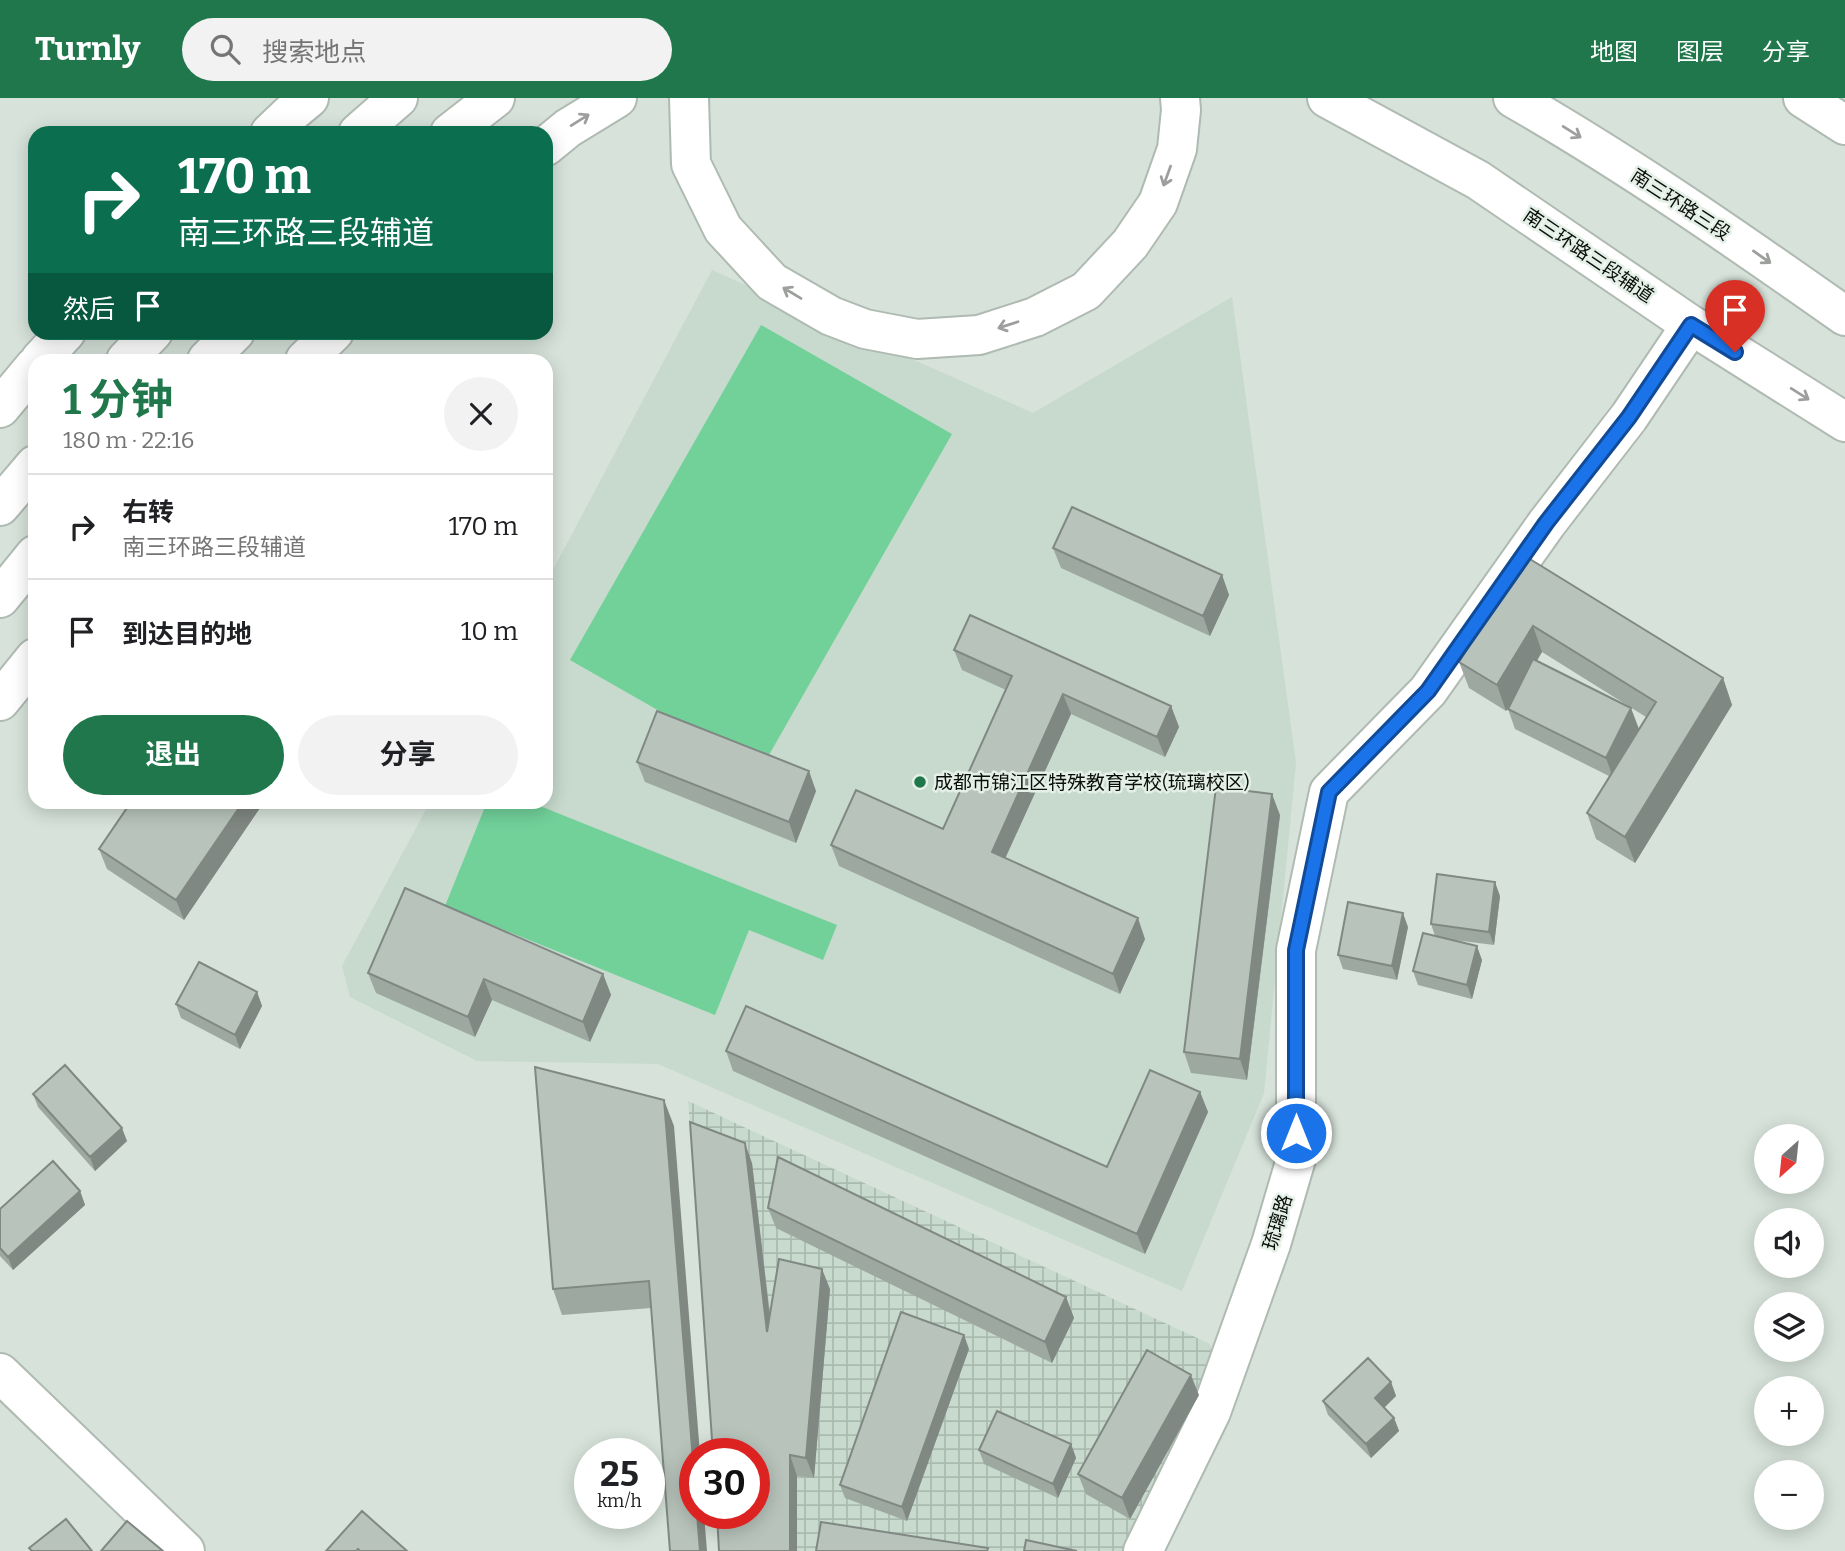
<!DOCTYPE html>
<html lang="zh">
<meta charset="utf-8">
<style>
body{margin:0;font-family:Bitter,"Noto Sans SC",serif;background:#f2f2f2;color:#202124;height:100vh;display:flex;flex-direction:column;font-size:26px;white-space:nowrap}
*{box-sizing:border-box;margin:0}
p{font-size:23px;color:#757577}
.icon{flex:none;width:38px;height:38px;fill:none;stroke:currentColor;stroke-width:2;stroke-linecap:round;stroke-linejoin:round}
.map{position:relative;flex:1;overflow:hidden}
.side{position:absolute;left:28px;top:256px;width:525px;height:455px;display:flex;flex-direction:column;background:#fff;border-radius:21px;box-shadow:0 4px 18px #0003}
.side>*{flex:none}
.hud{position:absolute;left:28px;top:28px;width:525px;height:214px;border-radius:21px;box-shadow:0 4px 18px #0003;background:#0b6e4f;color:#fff;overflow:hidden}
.needle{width:46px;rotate:207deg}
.tools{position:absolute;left:1754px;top:1026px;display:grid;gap:14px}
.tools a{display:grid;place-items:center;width:70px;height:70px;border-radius:50%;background:#fff;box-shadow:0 4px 18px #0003;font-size:35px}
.speed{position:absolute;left:574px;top:1340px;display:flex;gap:14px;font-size:35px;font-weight:700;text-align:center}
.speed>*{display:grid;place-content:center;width:91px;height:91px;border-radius:50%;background:#fff;box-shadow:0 4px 18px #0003;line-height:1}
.speed small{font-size:18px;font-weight:400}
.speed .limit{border:10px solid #d22;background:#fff;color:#111}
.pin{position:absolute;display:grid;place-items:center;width:60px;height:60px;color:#fff;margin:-72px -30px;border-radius:50% 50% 50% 0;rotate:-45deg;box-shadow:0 0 7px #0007}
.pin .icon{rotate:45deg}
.me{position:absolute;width:77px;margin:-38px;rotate:0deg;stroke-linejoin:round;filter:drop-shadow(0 0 5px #0008)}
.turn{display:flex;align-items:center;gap:24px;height:147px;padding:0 35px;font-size:32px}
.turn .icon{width:91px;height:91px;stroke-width:2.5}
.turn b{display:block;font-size:49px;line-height:60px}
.then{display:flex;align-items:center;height:66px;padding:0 35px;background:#0003;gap:14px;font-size:26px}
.round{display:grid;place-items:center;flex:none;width:74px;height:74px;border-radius:37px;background:#f2f2f2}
.headline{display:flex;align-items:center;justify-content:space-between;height:119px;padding:0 35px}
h1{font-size:42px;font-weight:700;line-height:52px;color:#1f774b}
.cta{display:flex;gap:14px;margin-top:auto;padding:14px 35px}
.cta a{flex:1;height:80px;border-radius:42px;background:#1f774b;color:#fff;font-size:28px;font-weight:700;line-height:80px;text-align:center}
.cta a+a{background:#f2f2f2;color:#202124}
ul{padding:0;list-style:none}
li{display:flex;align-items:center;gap:21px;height:105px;padding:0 35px;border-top:2px solid #e0e0e0}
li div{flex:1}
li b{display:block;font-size:26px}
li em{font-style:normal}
header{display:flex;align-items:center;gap:42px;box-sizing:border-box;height:98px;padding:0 35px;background:#1f774b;color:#fff}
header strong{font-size:33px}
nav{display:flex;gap:38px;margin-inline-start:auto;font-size:24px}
.search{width:490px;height:63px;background:#f2f2f2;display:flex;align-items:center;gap:18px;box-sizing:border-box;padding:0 24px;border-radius:38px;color:#757577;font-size:26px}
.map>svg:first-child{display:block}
.built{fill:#c7dacd}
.industrial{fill:url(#industrial-grid)}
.green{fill:#71d199}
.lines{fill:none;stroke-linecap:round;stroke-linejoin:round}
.street-casing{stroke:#afbab2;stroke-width:42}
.secondary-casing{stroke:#afbab2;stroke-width:42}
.primary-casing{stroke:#afbab2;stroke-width:42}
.highway-casing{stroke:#afbab2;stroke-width:42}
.street{stroke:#fff;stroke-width:38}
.secondary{stroke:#fff;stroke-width:38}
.primary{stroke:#fff;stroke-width:38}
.highway{stroke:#fff;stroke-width:38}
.wall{fill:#9da8a1;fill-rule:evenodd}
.shaded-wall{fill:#808883}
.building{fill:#b7c3bb;stroke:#808883;stroke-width:2}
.oneway{stroke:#9d9f9d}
.route-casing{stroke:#114b97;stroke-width:18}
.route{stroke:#1a73e8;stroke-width:12}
.poi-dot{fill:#1f774b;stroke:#e4f0e7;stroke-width:2.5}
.labels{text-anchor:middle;stroke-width:5;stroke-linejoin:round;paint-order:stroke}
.street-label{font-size:19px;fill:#0a0e0b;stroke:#e4f0e7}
.poi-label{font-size:19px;fill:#0a0e0b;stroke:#e4f0e7;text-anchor:start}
</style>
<header>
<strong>Turnly</strong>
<div class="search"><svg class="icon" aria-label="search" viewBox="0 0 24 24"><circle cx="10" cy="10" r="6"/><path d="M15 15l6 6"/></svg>搜索地点</div>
<nav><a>地图</a><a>图层</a><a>分享</a></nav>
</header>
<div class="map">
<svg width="1845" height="1453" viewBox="0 0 1845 1453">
<defs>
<pattern id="industrial-grid" width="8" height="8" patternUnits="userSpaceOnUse" patternTransform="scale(1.75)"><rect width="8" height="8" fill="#c7dacd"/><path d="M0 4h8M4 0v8" fill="none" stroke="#aabaaf"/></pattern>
</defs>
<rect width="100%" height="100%" fill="#d6e2da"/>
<path class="built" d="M712,172L1033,315L1232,199L1296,665L1264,995L1182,1193L658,966L477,963L350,899L342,868L430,704H546V485Z"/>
<path class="industrial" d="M688,1003L1210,1246L1213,1276L1129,1453H726L754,1416V1356H717Z"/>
<path class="green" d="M761,227L952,336L761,671L570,562Z
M487,704H530L837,827L823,862L749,832L715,917L445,808Z"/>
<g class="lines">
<defs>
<path id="street" d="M0,1275L185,1453
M1143,1453L1211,1314L1271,1146L1296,1061V852L1329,694L1428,593L1547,425L1629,319L1691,227"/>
<path id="secondary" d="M1327,0L1478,82L1691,227L1845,324
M270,35L291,15L309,0
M546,48L568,30L617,0
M40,262L66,234
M305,262L334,234
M0,310L35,268
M0,603L35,560"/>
<path id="primary" d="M358,35L398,0
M450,35L495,0
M126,262L153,234
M207,262L235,234
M0,408L35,367
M0,500L35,457"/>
<path id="highway" d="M689,0L691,66L723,131L772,184L831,218L865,231L917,241L979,237L1035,219L1086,193L1130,146L1158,105L1177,51L1181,12L1180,0
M1513,0C1628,66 1737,142 1845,218
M1803,0L1845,27"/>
</defs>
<use href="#street" class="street-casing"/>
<use href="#secondary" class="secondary-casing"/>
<use href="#primary" class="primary-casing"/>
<use href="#highway" class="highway-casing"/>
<use href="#street" class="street"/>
<use href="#secondary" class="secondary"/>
<use href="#primary" class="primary"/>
<use href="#highway" class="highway"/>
</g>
<path class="wall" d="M1053,450L1222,477L1229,497L1210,538L1061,470Z
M1525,458L1723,580L1732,607L1635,765L1596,741L1587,715L1609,678L1515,631L1508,611L1509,609L1506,613L1469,590L1459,564ZM1542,554L1646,619L1636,635L1537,563Z
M954,552L1171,608L1179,629L1165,659L1071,616L1005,760L1145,841L1120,896L839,768L831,747L943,731L1006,592L962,572Z
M637,664L816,693L796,745L645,684Z
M264,704L184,822L107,771L99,751Z
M1280,717L1247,982L1191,975L1184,954Z
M1500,798L1494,847L1454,842L1482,862L1472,901L1418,887L1413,873L1435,838L1431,826Z
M1408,829L1397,882L1343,871L1338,857Z
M368,875L603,876L611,897L590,944L492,902L475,939L376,895Z
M257,894L262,908L240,951L181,920L176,906Z
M726,953L1107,1069L1200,994L1208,1014L1145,1156L733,973Z
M33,996L127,1043L95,1073L38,1009Z
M674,1028L651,1210L562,1217L553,1191Z
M752,1065L770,1216L830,1191L814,1380L797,1378V1453H719Z
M80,1093L85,1107L13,1172L0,1158V1111Z
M768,1110L1066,1199L1074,1220L1052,1265L776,1130Z
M969,1251L907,1423L845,1400L840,1387Z
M1391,1284L1396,1298L1384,1309L1394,1320L1399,1333L1371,1360L1328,1317L1323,1303Z
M1199,1297L1130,1421L1086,1396L1078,1376Z
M1071,1346L1076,1360L1058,1400L984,1366L979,1352Z"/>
<path class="shaded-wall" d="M1222,477L1229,497L1210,538L1203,518Z
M1533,528L1542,554L1506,613L1497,587Z
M1723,580L1732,607L1635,765L1625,739Z
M1063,596L1071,616L999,774L992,754Z
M1171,608L1179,629L1165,659L1157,639Z
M1631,610L1639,631L1613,680L1606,660Z
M809,673L816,693L796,745L789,724Z
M1272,696L1280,717L1247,982L1240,961Z
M243,704H264L184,822L176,802Z
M1495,784L1500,798L1494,847L1489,834Z
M1403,815L1408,829L1397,882L1392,868Z
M1138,820L1145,841L1120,896L1113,876Z
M1477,848L1482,862L1472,901L1467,887Z
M603,876L611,897L590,944L583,924Z
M484,881L492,902L475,939L468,919Z
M257,894L262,908L240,951L235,937Z
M1200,994L1208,1014L1145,1156L1137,1136Z
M664,1002L674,1028L700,1356H695V1387Z
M122,1030L127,1043L95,1073L90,1059Z
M745,1045L752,1065L774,1255L767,1234Z
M80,1093L85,1107L13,1172L8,1159Z
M822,1171L830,1191L814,1380L806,1360Z
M1066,1199L1074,1220L1052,1265L1045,1244Z
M964,1237L969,1251L907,1423L902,1409Z
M1191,1277L1199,1297L1130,1421L1122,1400Z
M1391,1284L1396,1298L1380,1314L1375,1300Z
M1394,1320L1399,1333L1371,1360L1366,1346Z
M1071,1346L1076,1360L1058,1400L1053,1386Z
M790,1357L797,1378V1453H790Z
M697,1416H704L707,1453H700Z"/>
<path class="building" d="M1072,409L1222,477L1203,518L1053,450Z
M1525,458L1723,580L1625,739L1587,715L1656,604L1533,528L1497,587L1459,564Z
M970,517L1171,608L1157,639L1063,596L992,754L1138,820L1113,876L831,747L856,692L943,731L1012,578L954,552Z
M1533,561L1631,610L1606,660L1508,611Z
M657,613L809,673L789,724L637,664Z
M1216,689L1272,696L1240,961L1184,954Z
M131,704H243L176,802L99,751Z
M1437,776L1495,784L1489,834L1431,826Z
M405,790L603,876L583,924L484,881L468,919L368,875Z
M1348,804L1403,815L1392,868L1338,857Z
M1423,835L1477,848L1467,887L1413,873Z
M199,864L257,894L235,937L176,906Z
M746,908L1107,1069L1150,972L1200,994L1137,1136L726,953Z
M65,967L122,1030L90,1059L33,996Z
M535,969L664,1002L695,1387V1416H697L700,1453H670L649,1183L553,1191Z
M690,1024L745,1045L767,1234L779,1161L822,1171L806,1360L790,1357V1453H719L717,1416H754V1356H713Z
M778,1059L1066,1199L1045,1244L768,1110Z
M53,1063L80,1093L8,1159L0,1150V1111Z
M901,1214L964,1237L902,1409L840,1387Z
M1147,1252L1191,1277L1122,1400L1078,1376Z
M1368,1260L1391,1284L1375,1300L1394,1320L1366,1346L1323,1303Z
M997,1313L1071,1346L1053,1386L979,1352Z
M362,1413L407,1453H360L358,1451L356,1453H326Z
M66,1421L92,1453H32L29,1450Z
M127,1423L163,1453H101Z
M821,1424L988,1450L987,1453H816Z
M1026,1442L1077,1453H1024Z"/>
<defs><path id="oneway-shaft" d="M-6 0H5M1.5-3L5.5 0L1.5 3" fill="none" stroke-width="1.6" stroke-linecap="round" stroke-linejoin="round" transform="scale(1.75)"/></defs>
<g class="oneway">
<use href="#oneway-shaft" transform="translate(580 22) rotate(-32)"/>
<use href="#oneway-shaft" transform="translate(1572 34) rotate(32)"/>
<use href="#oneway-shaft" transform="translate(1167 78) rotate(110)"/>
<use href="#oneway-shaft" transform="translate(1762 159) rotate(35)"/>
<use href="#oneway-shaft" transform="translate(792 195) rotate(-149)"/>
<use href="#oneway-shaft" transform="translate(1008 227) rotate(162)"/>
<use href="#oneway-shaft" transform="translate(1800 296) rotate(32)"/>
</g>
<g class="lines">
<defs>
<path id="route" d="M1296,1035V852L1329,694L1428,593L1546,425L1629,319L1691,227L1735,254"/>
</defs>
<use href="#route" class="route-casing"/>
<use href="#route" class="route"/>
</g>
<circle class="poi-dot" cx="920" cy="684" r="7"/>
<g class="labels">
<g class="street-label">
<text transform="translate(1681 106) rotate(33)" y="7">南三环路三段</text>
<text transform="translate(1589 157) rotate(34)" y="7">南三环路三段辅道</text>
<text transform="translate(1277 1124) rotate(-73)" y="7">琉璃路</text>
</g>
<g class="poi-label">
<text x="934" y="691">成都市锦江区特殊教育学校(琉璃校区)</text>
</g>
</g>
</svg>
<div class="tools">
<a><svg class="needle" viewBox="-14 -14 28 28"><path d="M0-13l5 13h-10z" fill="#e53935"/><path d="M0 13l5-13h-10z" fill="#757577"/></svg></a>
<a><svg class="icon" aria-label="sound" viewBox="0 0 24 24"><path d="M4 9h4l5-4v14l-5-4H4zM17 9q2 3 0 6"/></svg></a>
<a><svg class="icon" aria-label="layers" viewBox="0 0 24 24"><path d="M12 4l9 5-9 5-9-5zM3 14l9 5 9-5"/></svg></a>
<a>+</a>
<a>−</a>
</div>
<div class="speed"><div>25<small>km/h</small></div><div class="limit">30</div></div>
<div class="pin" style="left:1735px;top:254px;background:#d93025"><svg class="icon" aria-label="arrive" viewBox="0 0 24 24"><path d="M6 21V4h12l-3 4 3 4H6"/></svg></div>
<svg class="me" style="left:1296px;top:1035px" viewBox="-20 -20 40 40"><circle r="17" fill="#1a73e8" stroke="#fff" stroke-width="3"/><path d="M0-11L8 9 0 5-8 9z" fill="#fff"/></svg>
<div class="hud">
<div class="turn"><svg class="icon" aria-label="right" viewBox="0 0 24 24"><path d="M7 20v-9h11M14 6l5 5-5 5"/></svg><div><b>170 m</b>南三环路三段辅道</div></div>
<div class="then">然后<svg class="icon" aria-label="arrive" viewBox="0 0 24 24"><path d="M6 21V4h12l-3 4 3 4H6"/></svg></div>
</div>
<section class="side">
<div class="headline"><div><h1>1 分钟</h1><p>180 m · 22:16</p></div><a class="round"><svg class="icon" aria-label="close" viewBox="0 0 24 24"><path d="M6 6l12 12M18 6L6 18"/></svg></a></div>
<ul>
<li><svg class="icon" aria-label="right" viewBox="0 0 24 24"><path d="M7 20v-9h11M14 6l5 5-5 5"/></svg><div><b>右转</b><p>南三环路三段辅道</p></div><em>170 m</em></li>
<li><svg class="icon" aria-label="arrive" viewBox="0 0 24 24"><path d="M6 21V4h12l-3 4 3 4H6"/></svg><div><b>到达目的地</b></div><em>10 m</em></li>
</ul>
<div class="cta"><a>退出</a><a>分享</a></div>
</section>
</div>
